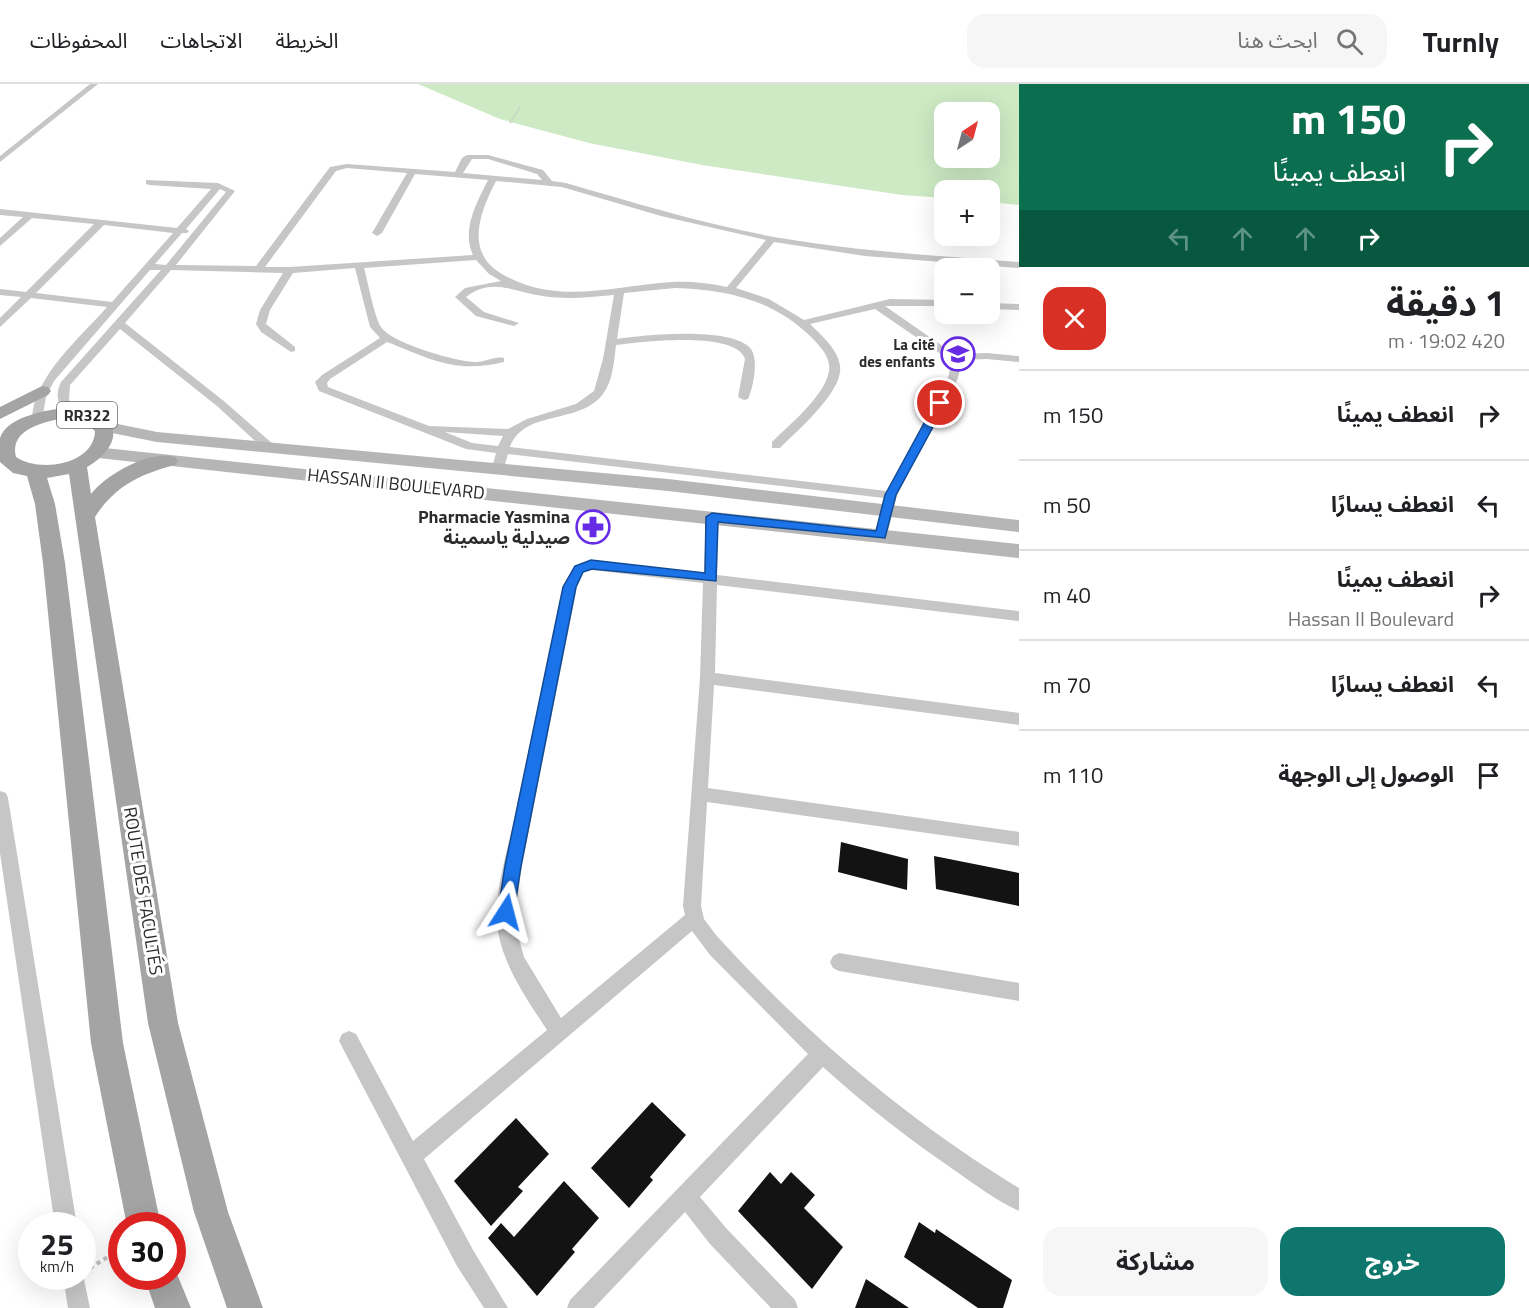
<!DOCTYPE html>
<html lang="ar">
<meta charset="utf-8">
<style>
body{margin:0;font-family:"Titillium Web","Noto Sans Arabic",sans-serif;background:#f6f6f6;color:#202124;direction:rtl;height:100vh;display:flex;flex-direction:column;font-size:22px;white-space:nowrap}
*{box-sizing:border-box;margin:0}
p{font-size:20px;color:#757577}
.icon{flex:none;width:33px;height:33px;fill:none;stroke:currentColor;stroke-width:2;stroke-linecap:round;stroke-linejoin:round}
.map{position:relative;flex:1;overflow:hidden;direction:ltr}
.panel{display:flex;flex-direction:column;background:#fff;width:510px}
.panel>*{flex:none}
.guide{background:#0b6e4f;color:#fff;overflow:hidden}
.needle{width:39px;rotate:36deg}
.tools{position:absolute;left:934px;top:18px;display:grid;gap:12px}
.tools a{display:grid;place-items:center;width:66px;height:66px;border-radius:12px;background:#fff;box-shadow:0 6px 24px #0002;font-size:30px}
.speed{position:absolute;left:18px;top:1128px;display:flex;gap:12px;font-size:30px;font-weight:700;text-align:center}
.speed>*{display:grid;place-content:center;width:78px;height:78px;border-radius:50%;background:#fff;box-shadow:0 6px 24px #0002;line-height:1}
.speed small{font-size:15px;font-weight:400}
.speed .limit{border:9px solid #d22;background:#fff;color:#111}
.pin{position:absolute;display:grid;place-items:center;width:51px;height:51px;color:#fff;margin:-26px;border:3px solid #fff;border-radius:50%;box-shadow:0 2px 6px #0007}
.me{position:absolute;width:66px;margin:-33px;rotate:9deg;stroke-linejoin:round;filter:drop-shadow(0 0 4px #0008)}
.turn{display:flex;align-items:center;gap:21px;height:126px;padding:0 24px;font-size:27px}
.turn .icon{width:78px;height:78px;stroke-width:2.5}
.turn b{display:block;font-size:42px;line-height:51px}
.lanes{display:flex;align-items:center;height:57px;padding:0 24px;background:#0003;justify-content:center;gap:30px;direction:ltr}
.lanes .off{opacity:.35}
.round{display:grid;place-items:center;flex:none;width:63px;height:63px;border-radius:18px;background:#f6f6f6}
.head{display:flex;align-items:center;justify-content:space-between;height:102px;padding:0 24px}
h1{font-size:36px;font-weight:700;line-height:45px}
.button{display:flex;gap:12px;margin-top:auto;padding:12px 24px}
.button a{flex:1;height:69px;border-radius:18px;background:#0f766e;color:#fff;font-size:24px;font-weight:700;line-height:69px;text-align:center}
.button a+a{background:#f6f6f6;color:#202124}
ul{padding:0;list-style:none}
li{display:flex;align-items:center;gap:18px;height:90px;padding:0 24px;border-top:2px solid #e0e0e0}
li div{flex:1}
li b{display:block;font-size:22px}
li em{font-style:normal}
header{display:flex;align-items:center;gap:36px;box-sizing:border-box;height:84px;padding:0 30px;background:#fff;border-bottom:2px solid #e0e0e0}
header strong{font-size:28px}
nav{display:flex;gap:33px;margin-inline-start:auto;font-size:21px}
.search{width:420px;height:54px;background:#f6f6f6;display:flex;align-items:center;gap:15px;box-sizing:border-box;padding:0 21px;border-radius:18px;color:#757577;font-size:22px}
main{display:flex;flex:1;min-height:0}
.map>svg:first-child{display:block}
.water{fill:#cdeac4;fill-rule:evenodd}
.building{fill:#131313}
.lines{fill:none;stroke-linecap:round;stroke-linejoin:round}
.path-far1{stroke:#c0c0c0;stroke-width:1.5;stroke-dasharray:1.5 1.5;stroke-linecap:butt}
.path{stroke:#c0c0c0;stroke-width:4;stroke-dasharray:4 4;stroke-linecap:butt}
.minor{fill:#c6c6c6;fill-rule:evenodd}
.secondary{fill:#b6b6b6;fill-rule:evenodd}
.primary{fill:#a4a4a4;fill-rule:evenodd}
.route{fill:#1a73e8;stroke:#114b97;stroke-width:1.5}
.labels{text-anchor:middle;stroke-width:6;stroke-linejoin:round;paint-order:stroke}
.far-poi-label{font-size:15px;font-weight:bold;fill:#2c2c2c;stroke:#fff;text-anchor:end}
.shield{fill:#fff;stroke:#6b6b6b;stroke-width:1.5}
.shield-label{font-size:16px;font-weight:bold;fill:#2c2c2c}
.street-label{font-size:18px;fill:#2c2c2c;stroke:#fff}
.poi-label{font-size:18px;font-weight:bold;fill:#2c2c2c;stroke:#fff;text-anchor:end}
</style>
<header>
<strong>Turnly</strong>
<div class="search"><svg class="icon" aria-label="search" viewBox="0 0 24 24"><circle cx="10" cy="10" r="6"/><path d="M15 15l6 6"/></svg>ابحث هنا</div>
<nav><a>الخريطة</a><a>الاتجاهات</a><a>المحفوظات</a></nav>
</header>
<main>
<section class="panel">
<div class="guide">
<div class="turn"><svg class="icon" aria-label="right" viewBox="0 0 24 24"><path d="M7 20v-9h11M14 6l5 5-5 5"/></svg><div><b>150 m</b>انعطف يمينًا</div></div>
<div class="lanes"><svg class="icon off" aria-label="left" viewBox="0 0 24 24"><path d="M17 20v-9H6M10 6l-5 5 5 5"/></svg><svg class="icon off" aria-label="ahead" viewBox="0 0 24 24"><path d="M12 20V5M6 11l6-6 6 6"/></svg><svg class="icon off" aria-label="ahead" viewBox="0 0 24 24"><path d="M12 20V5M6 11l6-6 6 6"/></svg><svg class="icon" aria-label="right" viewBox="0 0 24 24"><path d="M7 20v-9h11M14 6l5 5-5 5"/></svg></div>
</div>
<div class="head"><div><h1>1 دقيقة</h1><p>420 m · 19:02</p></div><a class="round" style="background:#d93025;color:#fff"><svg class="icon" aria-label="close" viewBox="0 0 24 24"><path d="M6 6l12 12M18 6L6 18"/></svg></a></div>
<ul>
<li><svg class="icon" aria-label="right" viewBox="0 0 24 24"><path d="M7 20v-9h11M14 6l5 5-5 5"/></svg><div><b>انعطف يمينًا</b></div><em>150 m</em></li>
<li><svg class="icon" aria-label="left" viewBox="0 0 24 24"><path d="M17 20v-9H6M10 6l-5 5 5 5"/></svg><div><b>انعطف يسارًا</b></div><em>50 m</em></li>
<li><svg class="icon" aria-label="right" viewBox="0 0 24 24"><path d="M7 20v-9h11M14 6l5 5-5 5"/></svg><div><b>انعطف يمينًا</b><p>Hassan II Boulevard</p></div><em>40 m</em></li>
<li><svg class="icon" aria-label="left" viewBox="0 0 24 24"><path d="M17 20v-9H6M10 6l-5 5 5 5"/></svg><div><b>انعطف يسارًا</b></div><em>70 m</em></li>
<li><svg class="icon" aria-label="arrive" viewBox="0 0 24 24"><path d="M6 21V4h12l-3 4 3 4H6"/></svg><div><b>الوصول إلى الوجهة</b></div><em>110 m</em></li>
</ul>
<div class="button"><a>خروج</a><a>مشاركة</a></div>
</section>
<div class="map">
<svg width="1019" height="1224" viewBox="0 0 1019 1224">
<rect width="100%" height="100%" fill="#fff"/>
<path class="water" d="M418,0H1019V121L990,118V106H945V114L902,111L702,81L589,59L500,35ZM945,28H990V74H945Z"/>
<path class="building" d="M841,758L908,775L907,806L838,788Z
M934,772L1019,789V822L936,805Z
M652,1018L686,1051L650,1093L653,1096L629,1124L591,1084Z
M516,1034L549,1070L518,1103L523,1107L491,1142L454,1097Z
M770,1088L781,1100L791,1088L815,1111L804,1124L843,1163L812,1205L738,1127Z
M564,1097L599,1134L572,1165L575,1168L537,1212L488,1154L501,1139L514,1153Z
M919,1138L935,1149L936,1145L1012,1196L1003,1224H978L904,1173Z
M866,1195L909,1224H855Z"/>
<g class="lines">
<path class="path-far1" d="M510,39L520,23"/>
<path class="path" d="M90,1184L122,1164"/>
<path class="minor" d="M90,0H98L0,78V72Z
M467,71H488L543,86L552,97L566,99C635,119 704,140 774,153C855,167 937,172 1019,178V184L865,172L774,158L736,204L769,215L804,236L890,215L945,216V222H885L954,270L987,269L1019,272V278L987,275L959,276L961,281L958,294L897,411L887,451L881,455L875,451L884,414L508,370L504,384L498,388L492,384L496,369L466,365L319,307L315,298L322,291L380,254L370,243L355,184L293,189L270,226L266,240L295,263V267L291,268L261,248L256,240L260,226L283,189L171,186L125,239L225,318L273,360V366H265L217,322L120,245L70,301L69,316L78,328L76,330H68C57,322 55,310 61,298L161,186H150L54,297L46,313L42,336L38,337L32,334C34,292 81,253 107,223L31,214L0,243V234L21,213L0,211V205L26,208L94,140L32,134L0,162V154L23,133L0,131V125L177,144L211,105L149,101L146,100V96L218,99L235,107L176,181L256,182L330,83L347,80L455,88L462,74ZM472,75H488L537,90L542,96L463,89ZM347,84L407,89L372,149L377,152L382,149L415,90L488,96C477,118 461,146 473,171L290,183H265L336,87ZM496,97L562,103L661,132L766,156L727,203C709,199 690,197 672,198C612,202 557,222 502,190C464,168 480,128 496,97ZM220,105L226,108L166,181L155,180L182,149H187L189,147L186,145ZM104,141L173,149L112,218L36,209ZM476,176L489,190L501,197L465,204L455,213L476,232L514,242L519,239L484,228L466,213C492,192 516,209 543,212C566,216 590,213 614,211L603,275L594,307L576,320L527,335L508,345L429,342L328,303L327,299L330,295L387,258C431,275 455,290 504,278V274C494,272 486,278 476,278C457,278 391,259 381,243C374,232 368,198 364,184ZM675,204C728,206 775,216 813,255C822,264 831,275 829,287C825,312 789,341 772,358V364H780C797,347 844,307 840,282C838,265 821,251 810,240L875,225L948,275L951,281L948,294L887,407L510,363C524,325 580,341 603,310C613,297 614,277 616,261C640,258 736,246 745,275L738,313L744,316L748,315C753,304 759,276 751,265C732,242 645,251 617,255L624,209ZM445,348L503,352L498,362L472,359Z
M990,219L1019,220V226L990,225Z
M712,429L718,433L717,491L1019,527V537L717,501L715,589L1019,629V641L714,601L708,704L1019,748V762L707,718L701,822L704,835L716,851C804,948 907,1036 1019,1104V1127C997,1117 977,1102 957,1088C910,1056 865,1021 823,983L700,1113L726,1144L795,1216L798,1224H771L710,1160L685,1128L594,1224H567L570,1216L808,970L710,871L692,847L424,1075L473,1166L508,1224H484L457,1182L339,957L342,950L349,947L356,950L413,1057L547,946C527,915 505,885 498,848C492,813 508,766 515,731C531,655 547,579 563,503L574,482L591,476L704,490L706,433ZM592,486L703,499L700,594L683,822L685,831L561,934L524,873L516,845L515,829L522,782L577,503L584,488Z
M0,707L6,709L8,714L77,1142H55L0,769Z
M839,869L1019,899V917L839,887L833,884L830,878L833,872Z
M82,1186L90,1224H68L63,1192H82Z"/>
<path class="secondary" d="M103,337L157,348L668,395L1019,436V448L668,407L157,358L97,346L94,342L97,338Z
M95,363L1019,460V474L89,373L86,369L89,365Z"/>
<path class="primary" d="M42,302L48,303L51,307L48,311L0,335V323Z
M72,323C83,325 95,327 104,334C126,350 104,374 87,383L91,410C107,390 149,366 175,373L178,377L175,381C140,390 115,402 95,433L178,939L228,1128L263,1224H227L194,1128L148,939L69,390L47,394L55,420L65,479L123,959L161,1142H127L91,959L43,479L35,420L27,392L13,389L0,378C0,371 0,361 0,354C7,331 53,325 72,323ZM72,333L85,338L95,347C94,381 39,389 16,373C8,343 51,336 72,333Z
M172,1178L191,1224H155L144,1192H172Z"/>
</g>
<path class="route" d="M940,316L946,319L896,411L885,454L718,438L716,497L592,485L583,488L576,503L521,782L514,828L512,834L506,836L501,834L498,828L505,782L563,503L575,482L591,476L705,489L706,433L712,429L876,447L885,411L935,319Z"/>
<defs>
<symbol id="school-ring" viewBox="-11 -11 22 22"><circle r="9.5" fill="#fff" stroke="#672be5" stroke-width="1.5"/><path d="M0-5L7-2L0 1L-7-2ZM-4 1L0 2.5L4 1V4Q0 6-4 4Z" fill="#672be5"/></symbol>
<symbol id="pharmacy-ring" viewBox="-11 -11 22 22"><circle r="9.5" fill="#fff" stroke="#672be5" stroke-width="1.5"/><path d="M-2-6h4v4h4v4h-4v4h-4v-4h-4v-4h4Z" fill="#672be5"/></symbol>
</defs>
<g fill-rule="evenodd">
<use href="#school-ring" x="939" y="251" width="38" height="38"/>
<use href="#pharmacy-ring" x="574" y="424" width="38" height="38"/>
</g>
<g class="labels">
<g class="far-poi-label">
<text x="935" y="266">La cité<tspan x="935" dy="17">des enfants</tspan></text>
</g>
<rect class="shield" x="57" y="318" width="60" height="26" rx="4.5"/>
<g class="shield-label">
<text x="87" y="337">RR322</text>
</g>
<g class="street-label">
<text transform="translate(396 400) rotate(6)" y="6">HASSAN II BOULEVARD</text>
<text transform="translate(143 807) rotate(81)" y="6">ROUTE DES FACULTÉS</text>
</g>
<g class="poi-label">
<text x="570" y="439">Pharmacie Yasmina<tspan x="570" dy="21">صيدلية ياسمينة</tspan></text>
</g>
</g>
</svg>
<div class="tools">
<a><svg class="needle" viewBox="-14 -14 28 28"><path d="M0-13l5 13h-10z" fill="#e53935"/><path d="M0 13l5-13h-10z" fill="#757577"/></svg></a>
<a>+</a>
<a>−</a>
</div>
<div class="speed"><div>25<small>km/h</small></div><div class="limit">30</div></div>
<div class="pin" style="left:940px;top:319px;background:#d93025"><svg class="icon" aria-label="arrive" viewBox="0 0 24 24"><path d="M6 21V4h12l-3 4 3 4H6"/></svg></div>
<svg class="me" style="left:506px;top:828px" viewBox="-20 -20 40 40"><path d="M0-17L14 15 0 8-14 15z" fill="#1a73e8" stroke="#fff" stroke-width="4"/></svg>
</div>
</main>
